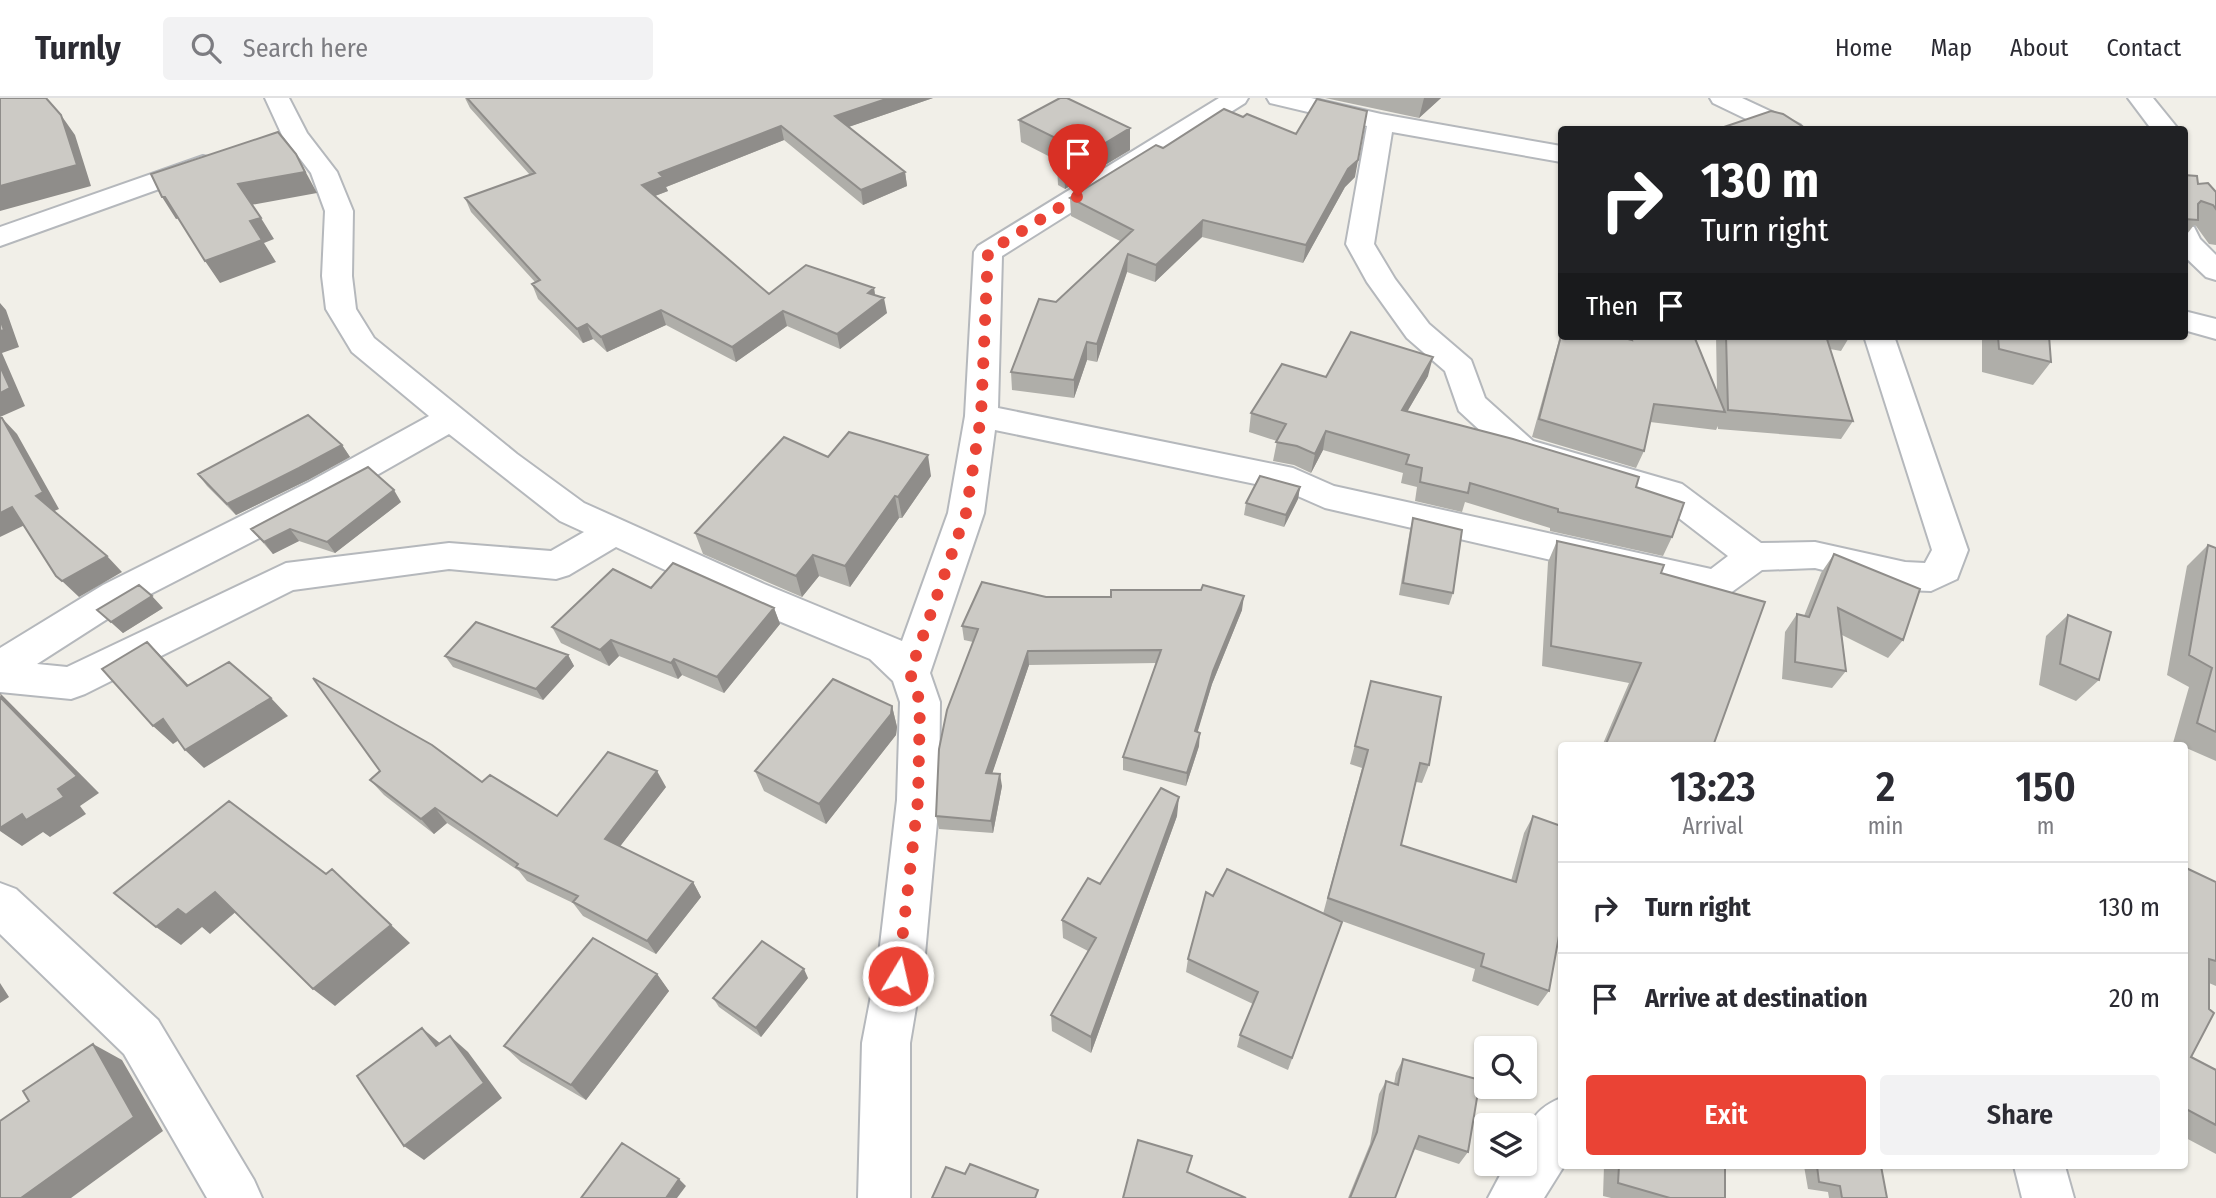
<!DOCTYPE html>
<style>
body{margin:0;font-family:"Fira Sans Condensed",sans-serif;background:#f2f2f3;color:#2b2b33;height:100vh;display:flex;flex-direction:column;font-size:26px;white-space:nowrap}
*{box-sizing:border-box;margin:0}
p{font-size:23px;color:#7c7c81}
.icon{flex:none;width:38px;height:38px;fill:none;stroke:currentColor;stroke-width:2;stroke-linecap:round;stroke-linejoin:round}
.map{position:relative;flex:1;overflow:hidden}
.sheet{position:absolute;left:1558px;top:644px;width:630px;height:427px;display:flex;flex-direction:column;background:#fff;border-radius:7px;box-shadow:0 2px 5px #0004}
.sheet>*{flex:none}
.banner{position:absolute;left:1558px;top:28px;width:630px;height:214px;border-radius:7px;box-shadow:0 2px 5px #0004;background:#202124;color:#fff;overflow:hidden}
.buttons{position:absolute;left:1474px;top:938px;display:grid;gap:14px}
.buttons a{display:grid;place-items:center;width:63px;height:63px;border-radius:7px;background:#fff;box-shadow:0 2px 5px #0004;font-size:35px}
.pin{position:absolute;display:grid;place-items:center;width:60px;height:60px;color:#fff;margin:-72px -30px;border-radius:50% 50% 50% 0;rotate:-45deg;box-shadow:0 0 7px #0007}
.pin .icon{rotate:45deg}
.me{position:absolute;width:77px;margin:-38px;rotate:9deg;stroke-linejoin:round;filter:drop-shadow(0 0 5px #0008)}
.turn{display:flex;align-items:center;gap:24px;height:147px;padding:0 28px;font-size:32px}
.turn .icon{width:91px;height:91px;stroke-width:2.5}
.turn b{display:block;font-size:49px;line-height:60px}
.then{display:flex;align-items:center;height:66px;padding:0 28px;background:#0003;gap:14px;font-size:26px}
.eta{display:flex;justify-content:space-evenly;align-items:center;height:119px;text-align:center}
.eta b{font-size:42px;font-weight:600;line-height:49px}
.primary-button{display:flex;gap:14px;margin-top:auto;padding:14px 28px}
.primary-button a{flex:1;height:80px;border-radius:7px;background:#ea4335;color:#fff;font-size:28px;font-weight:600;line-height:80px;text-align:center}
.primary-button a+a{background:#f2f2f3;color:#2b2b33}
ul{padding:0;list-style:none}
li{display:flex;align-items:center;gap:21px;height:91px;padding:0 28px;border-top:2px solid #e1e1e2}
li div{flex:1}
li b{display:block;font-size:26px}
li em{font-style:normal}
header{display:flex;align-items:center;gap:42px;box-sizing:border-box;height:98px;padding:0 35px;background:#fff;border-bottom:2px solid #e1e1e2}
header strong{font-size:33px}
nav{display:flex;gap:38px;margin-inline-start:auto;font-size:24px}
.search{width:490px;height:63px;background:#f2f2f3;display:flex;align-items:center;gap:18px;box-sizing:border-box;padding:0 24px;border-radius:7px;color:#7c7c81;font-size:26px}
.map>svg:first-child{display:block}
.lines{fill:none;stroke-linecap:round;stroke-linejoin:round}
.street-casing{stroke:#b5b8bc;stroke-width:4}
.street{fill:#fff;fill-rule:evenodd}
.wall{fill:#afaea9}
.shaded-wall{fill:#8f8d8a}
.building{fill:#cccac5;stroke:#8f8d8a;stroke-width:2}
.route{stroke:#ea4335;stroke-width:12;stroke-dasharray:0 21.6}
</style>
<header>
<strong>Turnly</strong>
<div class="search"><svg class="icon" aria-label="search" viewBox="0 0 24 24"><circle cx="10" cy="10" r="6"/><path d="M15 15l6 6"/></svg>Search here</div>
<nav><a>Home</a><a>Map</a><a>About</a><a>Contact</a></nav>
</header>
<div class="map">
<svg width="2216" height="1100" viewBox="0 0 2216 1100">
<rect width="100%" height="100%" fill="#f1efe8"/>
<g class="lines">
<defs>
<path id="street" d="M265,0H289L307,35L337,74L353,113L352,178L356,211L374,240L517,356L584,405L764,486L902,543L948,415L965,318L974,154L978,148L1219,0H1248L1245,5L1002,158L998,310L1293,370L1334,388L1711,471L1728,458L1658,404L1509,359L1459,313L1445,273L1407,240L1367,184L1346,146L1367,28L1270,5L1267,0H1311L1381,16L1561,48V64L1392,34L1374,146L1395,181L1429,226L1471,262L1485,300L1533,343L1682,386L1761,445L1815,444L1905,464L1925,465L1932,452L1864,238H1894L1968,452L1957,481L1931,493L1905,492L1815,470L1762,472L1729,496L1716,500L1325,410L1284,392L995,332L984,415L930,575L940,604L939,702L925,856L910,945V1100H858L862,945L879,856L897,702L900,604L893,583L870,561L738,506L616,449L569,477L556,481L449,471L293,492L85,596L71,601L0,594V550L103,487L309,384L429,318L352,254L326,211L322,178L325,113L311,75L282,37ZM449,336L560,423L584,434L551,453L449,445L286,465L67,569L37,566L129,507L333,402Z
M1710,0H1742L1800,27L1804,32H1769L1713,5Z
M2128,0H2153L2179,32H2152Z
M203,58L212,60L216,66L212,72L0,148V129Z
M2184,127L2194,129L2200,141L2216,157V182L2206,179L2184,158Z
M2184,213L2216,221V241L2184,232Z
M0,785L16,791L158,922L254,1082L262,1100H207L124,956L0,836Z
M1561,1000V1068H1564L1544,1100H1488L1506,1066H1524C1524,1033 1529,1013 1561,1000Z
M2014,1068H2065L2074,1100H2022Z"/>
</defs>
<use href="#street" class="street-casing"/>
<use href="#street" class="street"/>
</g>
<path class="wall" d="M465,0H933L848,29L905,74L907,88L863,107L784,42L666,89L668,93L655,98L769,196L874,190L875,197L887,215L840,251L787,228L736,264L666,227L607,254L593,241L583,245L538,201L532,186L535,184L471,114L465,100L530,77L470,10Z
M1325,0H1441L1419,20Z
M1019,22L1130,52L1065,91L1058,87L1057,66L1060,64L1021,44Z
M1163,50L1355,79L1345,89L1303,165L1202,139L1155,184L1127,174L1097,264L1087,262L1074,300L1012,292L1011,274L1056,204L1120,143L1071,118L1070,100Z
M2184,77L2198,86L2216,94V147L2209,146L2196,128L2194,127L2184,140Z
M1561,235V238H1694L1717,295L1716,238H1850L1841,253L1830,251L1853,323L1841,341L1718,331V328L1716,332L1650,324L1644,353L1636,370L1532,339Z
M1982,238H2049L2051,264L2033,287L1982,274Z
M1428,278L1407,314L1636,389L1672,439L1663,458L1550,433V430L1465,404L1462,414L1415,403L1417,389L1401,385L1403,375L1323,352L1311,375L1294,367L1273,363L1277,343L1249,334L1251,315L1326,279Z
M342,347L350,359L308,382L236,417L207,388L198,376Z
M828,359L931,378L902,420H899L850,489L819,478L802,499L703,456L695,435Z
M1300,389L1298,401L1284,429L1244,417L1246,405Z
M401,404L335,455L299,443L273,456L251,431Z
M1413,420L1453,495L1449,507L1399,497L1410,432Z
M1557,443L1661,475L1713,648H1602L1629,585L1542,568L1548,464Z
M2208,447L2216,450V663L2184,649V648H2180L2173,645L2189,589L2167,577L2187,468Z
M1834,456L1903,542L1888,560L1842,537L1846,573L1832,590L1782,581L1785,534L1797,516L1804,518L1821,475Z
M651,490L774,510L780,526L724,595L682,577L678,581L619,558L609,568L561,545L552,529Z
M1046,499L1242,512L1212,586L1197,634L1199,648L1186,688L1123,672V659L1156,565L1029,567L992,675L1002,688L993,735L939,731L936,718L973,544L964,542L962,528Z
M163,510L123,535L97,512Z
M2068,517L2099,582L2076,603L2039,587L2046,538Z
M568,557L574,568L543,602L453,569L445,558Z
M1371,583L1429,667L1422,685L1416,684L1401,747L1511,783L1524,735L1533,718L1549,893L1538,908L1472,883L1475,871L1328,818L1337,838L1288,972L1237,949L1240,937L1253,906L1186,874L1188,861L1213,798L1323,816L1362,670L1350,666Z
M892,608L897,629L896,637L826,726L764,693L755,673Z
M370,682L482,684L557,718L666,689L620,748L693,784L701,799L656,856L583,818L573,805L527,783L519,773L447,725L434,736L384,697Z
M1177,718L1091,955L1052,933L1051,917L1088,853L1063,840L1062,822Z
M2184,769L2216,784V888L2209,885L2191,959L2216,972V1056L2184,1039Z
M657,876L669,893L586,1002L521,964L504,948Z
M808,880L761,939L719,909L713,900Z
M1403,961L1468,1054L1459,1066L1414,1051L1395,1100H1348L1370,1046L1379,996L1386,983L1394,986L1396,975Z
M1604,1068H1725V1100H1611L1603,1098Z
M1804,1068H1881L1887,1100H1829L1828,1094L1808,1091Z"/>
<path class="shaded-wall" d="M889,0H933L837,33L835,18Z
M1424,0H1441L1419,20Z
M1367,13L1355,79L1345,89L1303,165L1306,147L1348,71Z
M61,17L75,37L91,88L0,113V88Z
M781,28L784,42L666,89L668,93L647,101L642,87L659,75Z
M1130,30V52L1065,91L1064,70Z
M296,56L317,95L251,107L238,86Z
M905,74L907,88L863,107L861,92Z
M162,99H165L180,120L176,121Z
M261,120L274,141L264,145L276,164L220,185L205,163L250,123Z
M1203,122L1202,139L1155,184L1156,167Z
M1128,156L1127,174L1097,264V246Z
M874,190L876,204L868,195Z
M884,200L887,215L840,251L837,236Z
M0,205L6,212L19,249L2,255L25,308L0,319Z
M661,212L666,227L607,254L601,239Z
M783,213L787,228L736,264L732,249Z
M587,226L593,241L583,245L577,231Z
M1087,244V262L1074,300V282Z
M1433,259L1428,278L1397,331L1402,312Z
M2,320L17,336L59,411L52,414L36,398Z
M1326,333L1323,352L1311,375L1315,356Z
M342,347L350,359L308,382L236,417L227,406Z
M928,357L931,378L902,420L898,399Z
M1300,389L1298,401L1284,429L1286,417Z
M394,392L401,404L335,455L327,444Z
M895,398L899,420L850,489L845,468Z
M12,409L29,425L0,439V415Z
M290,431L299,443L273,456L264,444Z
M813,457L819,478L802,499L796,478Z
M107,458L122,474L79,499L62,483Z
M152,498L163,510L123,535L111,524Z
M1244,498L1242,512L1212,586L1194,646L1195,633L1213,573Z
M774,510L780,526L724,595L717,579Z
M611,542L619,558L609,568L600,552Z
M147,544L166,563L206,606L187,588Z
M1028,553L1029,567L988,688L986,675Z
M568,557L574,568L543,602L536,591Z
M674,561L682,577L678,581L671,565Z
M0,595L99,695L80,708L86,716L50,739L43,734L22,748L0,733V730L22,716Z
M271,600L288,618L204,670L185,652Z
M892,608L897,629L896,637L826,726L819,706Z
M163,621L182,640L173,646L153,628Z
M1200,635L1199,648L1186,688L1187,675Z
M657,673L666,689L615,755L605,741Z
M1000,676L1002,688L993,735L991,723Z
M1179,699L1177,718L1091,955V939Z
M435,710L447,725L434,736L421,721Z
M332,771L410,845L335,908L313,891Z
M693,784L701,799L656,856L647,843Z
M215,794L238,812L210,836L202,829L181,847L156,829L178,811Z
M804,871L808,880L761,939L756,930Z
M657,876L669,893L586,1002L571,987Z
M0,885L9,899L0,905Z
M422,930L441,946L436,948Z
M450,938L468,954L502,1000L424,1062L404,1048Z
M93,946L122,962L163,1033L71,1100H21Z
M679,1081L686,1088L677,1100H666Z"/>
<path class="building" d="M0,0H46L61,17L77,67L0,88Z
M467,0H889L835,18L905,74L861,92L781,28L659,75L663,79L642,87L769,196L806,167L874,190L868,195L884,200L837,236L783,213L732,249L661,212L601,239L587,226L577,231L532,186L540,182L465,100L535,75Z
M1060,0H1067L1130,30L1064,70L1057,66L1080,52L1019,22Z
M1317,1L1367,13L1358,62L1348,71L1306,147L1203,122L1156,167L1128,156L1097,246L1087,244L1074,282L1011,274L1039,201L1056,204L1133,132L1070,100L1156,47L1163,50L1224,11L1243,19L1247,16L1296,36Z
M1771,13L1783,16L1808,32H1721V30Z
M278,34L296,56L305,74L238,86L261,120L250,123L262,142L205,163L165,99H162L151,76Z
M2184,77L2197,78L2198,86L2208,85L2216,94V111L2213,107L2201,103L2198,106V122L2184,121Z
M0,221L4,232L0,233Z
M1351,234L1433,259L1402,312L1513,341L1639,379L1636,389L1684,405L1672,439L1558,414V411L1470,385L1468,395L1420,384L1422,370L1406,366L1409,357L1326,333L1315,356L1297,348L1276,344L1286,326L1251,315L1282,266L1326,279Z
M1561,238H1617L1632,242L1631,238H1694L1725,314L1654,306L1644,353L1539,321Z
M1726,238H1826L1853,323L1728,312Z
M1998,238H2049L2051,264L1999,251Z
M0,268L10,290L0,295Z
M308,317L342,347L299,370L227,406L198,376Z
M0,320H2L43,394L36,398L107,458L62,483L56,478L12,409L0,415Z
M849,334L928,357L898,399L895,398L845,468L813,457L796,478L695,435L784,339L828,359Z
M368,369L394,392L327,444L290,431L264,444L251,431Z
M1260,378L1300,389L1286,417L1246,405Z
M1413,420L1462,432L1453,495L1403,485Z
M1557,443L1664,467L1661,475L1765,504L1713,648H1605L1641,565L1551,548Z
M2208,447L2216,450V634L2197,625L2212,570L2189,557Z
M1834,456L1920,491L1903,542L1838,510L1846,573L1795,564L1797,516L1809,519Z
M673,465L774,510L717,579L674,561L671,565L611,542L600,552L552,529L613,471L651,490Z
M982,484L1046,499H1111V492H1201L1203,487L1244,498L1213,573L1195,633L1200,635L1187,675L1123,659L1161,552L1028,553L986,675L1000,676L991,723L936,718L939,651L947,612L978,531L962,528Z
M139,487L152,498L111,524L97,512Z
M2068,517L2111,534L2099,582L2060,566Z
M476,524L568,557L536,591L445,558Z
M147,544L187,588L229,564L271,600L185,652L163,621L153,628L102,571Z
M313,580L432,647L482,684L490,677L557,718L608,654L657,673L605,741L693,784L647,843L573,804L578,798L516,769L518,766L435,710L421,721L370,682L380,673Z
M833,581L892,608L891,616L819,706L755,673Z
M1371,583L1441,599L1429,667L1420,665L1401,747L1516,784L1533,718L1561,728V827L1549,893L1481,868L1484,856L1328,800L1368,652L1355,648Z
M0,599L77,678L58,691L64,699L26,722L22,716L0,730Z
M1161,690L1179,699L1091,939L1051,917L1096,840L1062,822L1088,780L1100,786Z
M229,703L326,776L332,771L391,827L313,891L215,794L186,817L178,811L156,829L114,795Z
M2184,769L2216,784V863L2209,861V911L2214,915L2191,959L2216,972V1027L2184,1010Z
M1227,771L1342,824L1292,960L1240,937L1258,894L1188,861L1206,794L1213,798Z
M593,840L657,876L571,987L504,948Z
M762,843L804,871L756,930L713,900Z
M422,930L436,948L450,938L484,985L404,1048L357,978Z
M93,946L134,1019L21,1100H0V1023L29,1003L23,993Z
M1403,961L1480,982L1468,1054L1419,1038L1395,1100H1350L1377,1034L1386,983L1398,987Z
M1138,1042L1192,1058L1187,1074L1246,1100H1123Z
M622,1045L679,1081L666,1100H581Z
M970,1066L1038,1092L1035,1100H932L946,1069L965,1076Z
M1619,1068H1725V1100H1670L1618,1085Z
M1817,1068H1881L1887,1100H1842L1840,1088L1819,1084Z"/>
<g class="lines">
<path class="route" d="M898,878L918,702L920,604L910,575L966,415L981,318L988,154L1078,98"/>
</g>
</svg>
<div class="buttons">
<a><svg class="icon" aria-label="search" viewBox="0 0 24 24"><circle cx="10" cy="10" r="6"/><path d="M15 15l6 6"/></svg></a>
<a><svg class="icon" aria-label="layers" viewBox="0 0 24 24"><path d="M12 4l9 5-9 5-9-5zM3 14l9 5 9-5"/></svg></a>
</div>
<div class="pin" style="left:1078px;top:98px;background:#d93025"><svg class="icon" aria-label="arrive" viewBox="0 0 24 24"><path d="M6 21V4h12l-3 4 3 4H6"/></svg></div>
<svg class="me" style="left:898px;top:878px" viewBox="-20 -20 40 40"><circle r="17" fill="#ea4335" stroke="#fff" stroke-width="3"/><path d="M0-11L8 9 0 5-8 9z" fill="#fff"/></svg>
<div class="banner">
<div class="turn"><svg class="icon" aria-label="right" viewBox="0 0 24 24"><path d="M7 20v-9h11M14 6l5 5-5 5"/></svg><div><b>130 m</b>Turn right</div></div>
<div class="then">Then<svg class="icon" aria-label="arrive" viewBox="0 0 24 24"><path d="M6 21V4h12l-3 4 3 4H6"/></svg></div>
</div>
<section class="sheet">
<div class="eta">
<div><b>13:23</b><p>Arrival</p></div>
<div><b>2</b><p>min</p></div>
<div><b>150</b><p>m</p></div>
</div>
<ul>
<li><svg class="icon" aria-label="right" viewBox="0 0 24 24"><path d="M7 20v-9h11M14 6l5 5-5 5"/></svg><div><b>Turn right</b></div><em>130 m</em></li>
<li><svg class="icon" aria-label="arrive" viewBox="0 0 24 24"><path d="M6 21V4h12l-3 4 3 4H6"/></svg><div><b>Arrive at destination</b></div><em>20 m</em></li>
</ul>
<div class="primary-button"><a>Exit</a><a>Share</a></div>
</section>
</div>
